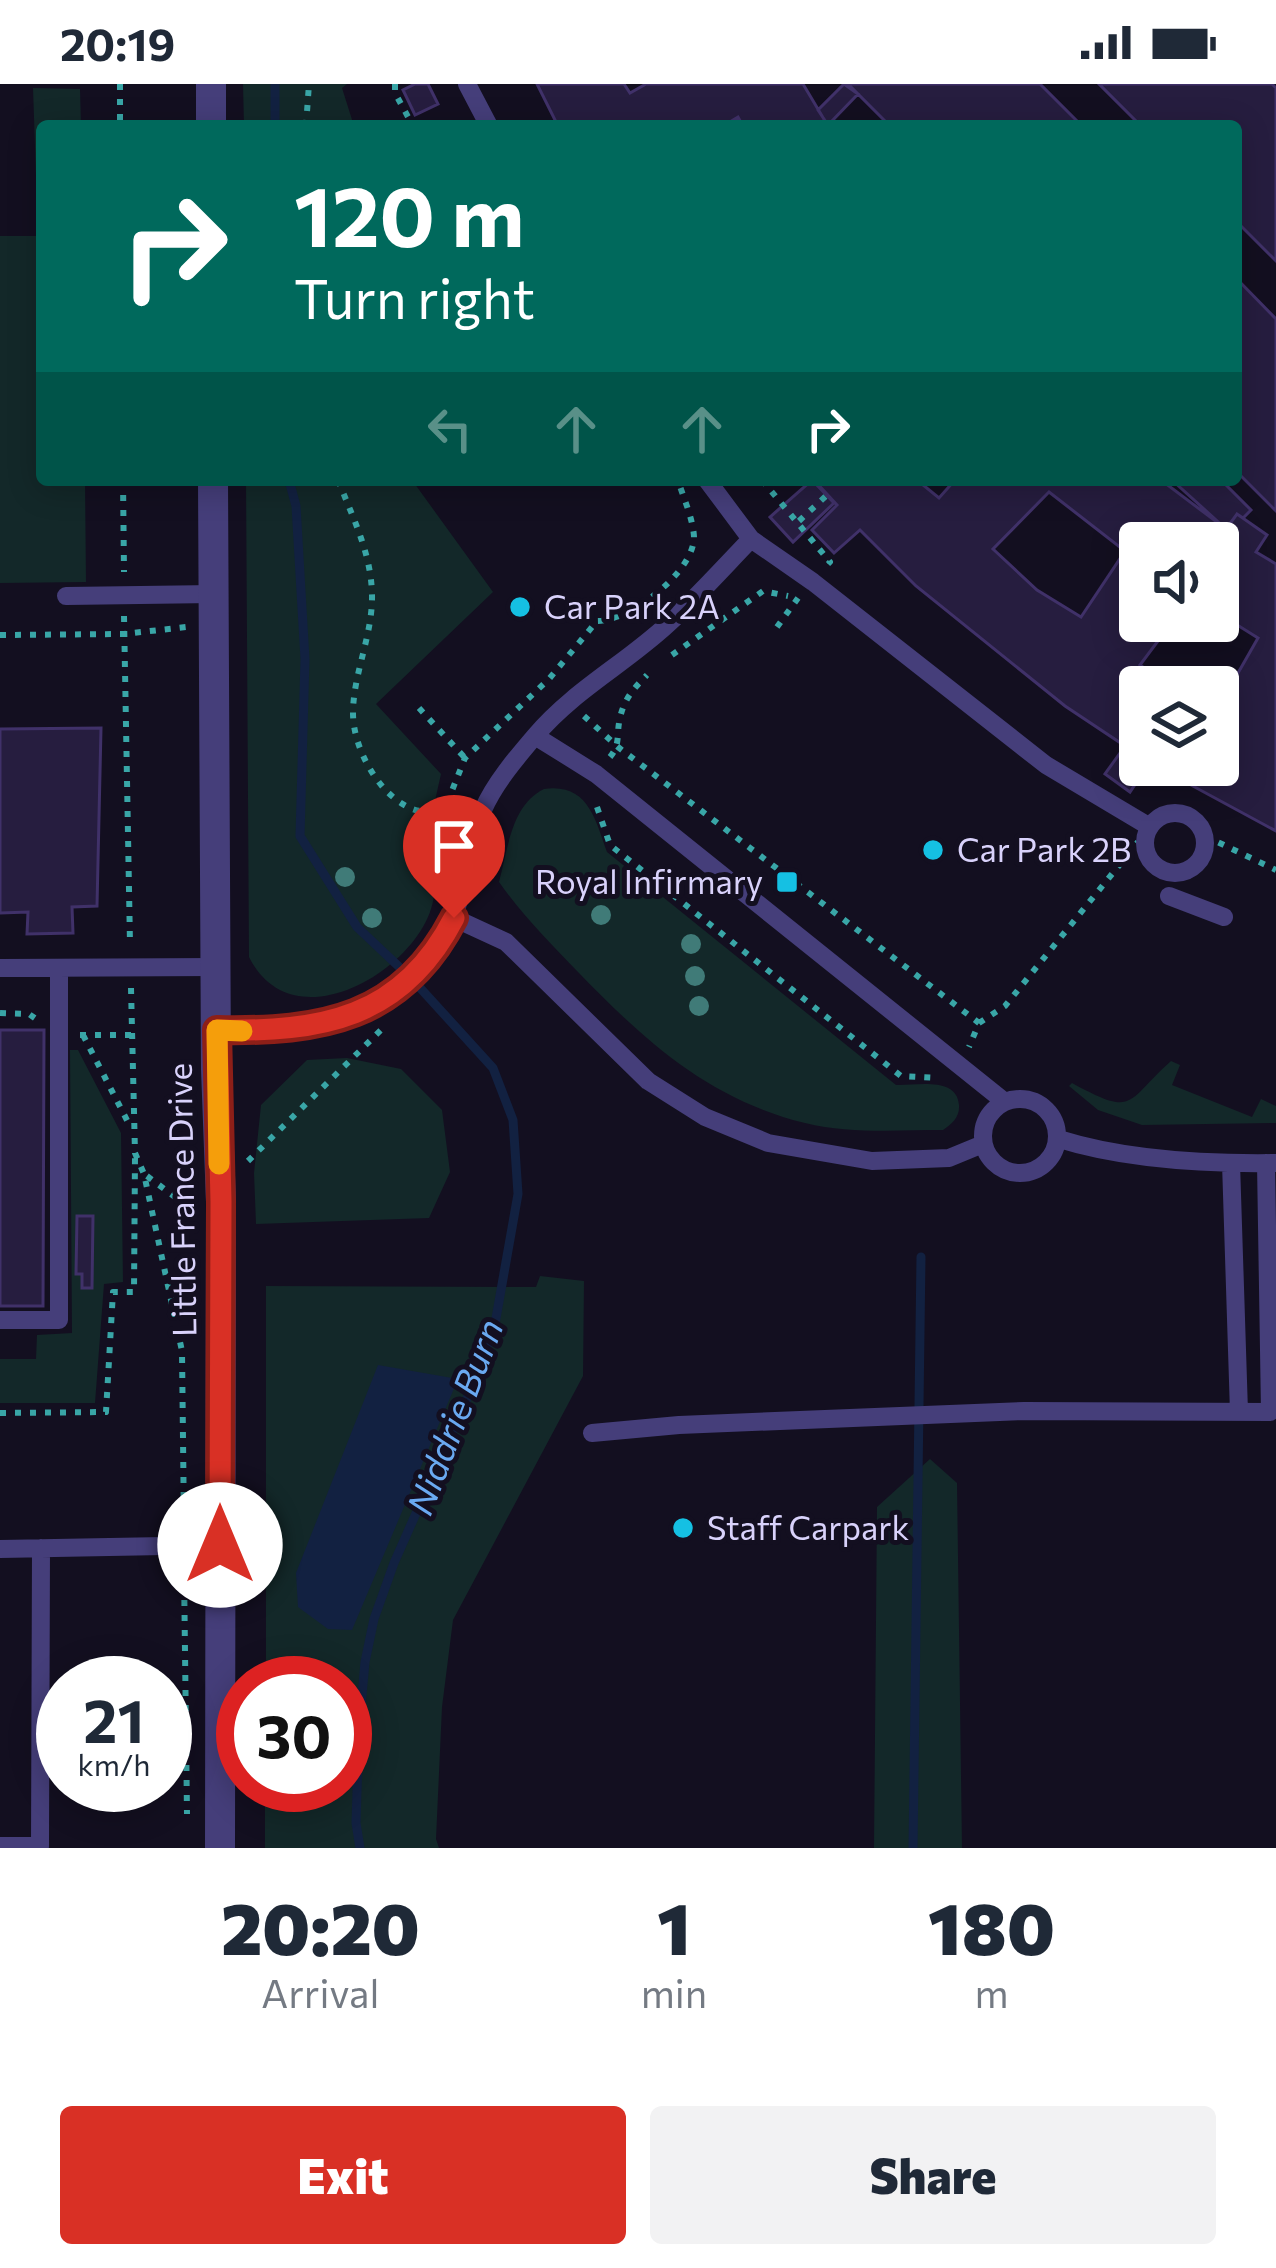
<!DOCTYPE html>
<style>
body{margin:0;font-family:Commissioner,sans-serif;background:#f2f2f3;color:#1f2937;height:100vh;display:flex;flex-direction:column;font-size:45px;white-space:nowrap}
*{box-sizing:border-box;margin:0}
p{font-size:39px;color:#747a83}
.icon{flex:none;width:66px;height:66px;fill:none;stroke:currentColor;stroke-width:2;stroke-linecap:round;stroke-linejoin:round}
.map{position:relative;height:1764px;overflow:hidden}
.drawer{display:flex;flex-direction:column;background:#fff;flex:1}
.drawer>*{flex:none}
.top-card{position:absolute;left:36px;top:36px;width:1206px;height:366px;border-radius:12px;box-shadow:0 6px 30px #0003;background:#00695c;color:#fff;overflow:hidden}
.controls{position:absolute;left:1119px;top:438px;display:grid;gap:24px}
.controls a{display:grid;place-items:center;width:120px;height:120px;border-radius:12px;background:#fff;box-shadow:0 6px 30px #0003;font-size:60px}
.speed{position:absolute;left:36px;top:1572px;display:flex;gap:24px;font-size:60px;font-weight:700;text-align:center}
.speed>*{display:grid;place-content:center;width:156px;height:156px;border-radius:50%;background:#fff;box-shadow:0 6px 30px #0003;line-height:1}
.speed small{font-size:30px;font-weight:400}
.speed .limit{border:18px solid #d22;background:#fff;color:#111}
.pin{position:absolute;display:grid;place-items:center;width:102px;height:102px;color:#fff;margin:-123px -51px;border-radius:50% 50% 50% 0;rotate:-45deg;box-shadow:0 0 12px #0007}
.pin .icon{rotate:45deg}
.me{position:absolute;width:132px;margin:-66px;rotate:0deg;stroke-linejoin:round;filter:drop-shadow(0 0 9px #0008)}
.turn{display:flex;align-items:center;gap:42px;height:252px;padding:0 60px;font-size:54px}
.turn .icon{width:156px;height:156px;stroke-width:2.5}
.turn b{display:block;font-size:84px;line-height:102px}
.lanes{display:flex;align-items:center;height:114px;padding:0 60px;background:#0003;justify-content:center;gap:60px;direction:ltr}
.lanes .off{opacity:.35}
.eta{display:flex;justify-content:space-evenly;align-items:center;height:204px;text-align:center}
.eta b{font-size:72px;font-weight:800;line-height:84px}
.button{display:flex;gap:24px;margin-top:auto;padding:24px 60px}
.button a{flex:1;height:138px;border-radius:12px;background:#d93025;color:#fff;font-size:48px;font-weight:800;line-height:138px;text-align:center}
.button a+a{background:#f2f2f3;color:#1f2937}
.status{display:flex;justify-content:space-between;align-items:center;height:84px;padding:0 60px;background:#fff;direction:ltr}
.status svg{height:33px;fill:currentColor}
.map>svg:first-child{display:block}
.green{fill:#132829}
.water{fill:#122141}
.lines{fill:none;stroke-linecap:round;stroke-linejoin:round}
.stream{stroke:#122141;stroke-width:9}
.building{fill:#261d3f;stroke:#403169;stroke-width:3;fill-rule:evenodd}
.path{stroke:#39a6a7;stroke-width:6;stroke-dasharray:6 9;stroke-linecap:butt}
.service{stroke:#453e7a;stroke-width:18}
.minor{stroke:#453e7a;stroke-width:30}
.tree{fill:#407b78}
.route-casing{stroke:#8d1f18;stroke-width:30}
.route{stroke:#d93025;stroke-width:21}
.slow{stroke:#f59e0b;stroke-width:21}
.poi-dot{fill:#15c0e3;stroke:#130f20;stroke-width:4.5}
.labels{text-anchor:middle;stroke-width:10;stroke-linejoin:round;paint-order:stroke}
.poi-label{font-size:33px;fill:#d9d2fb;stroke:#130f20;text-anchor:start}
.street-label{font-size:33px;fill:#d9d2fb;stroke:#130f20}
.water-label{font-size:36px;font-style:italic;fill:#6aa9f1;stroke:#130f20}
</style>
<div class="status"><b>20:19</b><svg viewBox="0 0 49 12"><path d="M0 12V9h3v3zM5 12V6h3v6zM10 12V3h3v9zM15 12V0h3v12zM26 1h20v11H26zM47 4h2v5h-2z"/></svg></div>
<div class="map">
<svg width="1276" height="1764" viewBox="0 0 1276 1764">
<rect width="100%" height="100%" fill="#130f20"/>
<path class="green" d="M243,0H347L342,4L354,42H244Z
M33,4L80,5L81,42H42V396H85L86,498L0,499V152H38Z
M246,396H412L493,508L376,620L441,690L430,739L426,801L434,811C427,881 294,964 249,873Z
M544,705C588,699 595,735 607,768L896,1001C915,1002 957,992 959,1021C960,1033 952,1040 943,1046C897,1046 850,1050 805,1039C708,1015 645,957 578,888C550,859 522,831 499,798C508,765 511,721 544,705Z
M70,966H78L121,1049L123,1198L104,1200L95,1319H0V1275H36L37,1251L72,1249Z
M347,974L401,985L442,1026L450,1088L429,1134L256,1140L254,1089L261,1021L307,976Z
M1171,977L1180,981L1172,1001L1252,1033L1261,1015L1276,1022V1039L1142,1041L1098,1026L1069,1002L1072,999C1136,1034 1125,1018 1171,977Z
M540,1192L584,1197L583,1292L453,1536L442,1623L436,1755L439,1764H265V1701H345V1599H266V1202L536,1203Z
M930,1375L957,1399L962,1764H874L877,1423Z"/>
<path class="water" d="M378,1281L458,1295L352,1546L328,1545L298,1523L296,1489Z"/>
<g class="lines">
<path class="stream" d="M275,42V0
M289,396L296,422L305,575L300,752L357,843L412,895L493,984L513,1036L518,1110L495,1240L476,1294L394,1479L374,1535L365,1578L359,1644L356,1739L360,1764
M913,1764L921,1173"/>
</g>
<path class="building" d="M415,0H428L438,20L415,31L403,6Z
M537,0H624L630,9L646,0H803L828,42H743L738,33L723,42H558Z
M844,0L858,10L828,41L818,26Z
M848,0H1040L1082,42H890Z
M1099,0H1272L1276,4V177L1236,137V42H1133L1137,38Z
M1236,194L1276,235V427L1236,387Z
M812,396L834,419L793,458L770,433Z
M814,396H917L939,414L955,396H1161L1226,445L1237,430L1267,451L1256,468L1276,480V747L1154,681H1218V624L1258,554L1218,529V459H1140V537H1173L1140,581L1172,603H1140V681H1148L1130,708L1105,690L1125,662L1065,622L916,502L860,446L834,469L812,446L837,421ZM1049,408L1125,467L1081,533L1037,506L993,465Z
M1172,396H1221L1251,426L1243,434L1237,430L1226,445Z
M101,644L97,822L72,823L73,849L27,850L28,828L0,829V645Z
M0,946H44L43,1222H0Z
M77,1132H93L92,1204H82V1190H76Z"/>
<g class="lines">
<path class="path" d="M120,0V42
M395,0V9L413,42
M306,42L309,0
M123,396L124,488
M338,396C353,434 371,469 372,510C373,551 353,590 353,629C353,665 380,714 415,726C423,728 434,728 443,729
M762,396L830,478L828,480
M799,437L827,411
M124,532L130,860
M777,543L798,514
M0,551L124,550L186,543
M672,571L763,507L788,512
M419,624L465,674
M584,632L618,663L979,939L969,963
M610,673C621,660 616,650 620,634C624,615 634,604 647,591
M597,723L610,761L901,992L938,994
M1205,752L1276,786
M438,793L443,729L465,674L549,595L597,537C630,537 694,488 694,453C693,434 683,413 678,396
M131,904L135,1069L144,1090L182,1267L184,1442
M0,929L29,930L36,935
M979,939L1005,922L1138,758
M80,951H131
M83,951L131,1044
M248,1077L382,945
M147,1092L183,1119H191
M0,1329L106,1328L113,1208H134L135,1072
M184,1486L187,1730"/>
<path class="service" d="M467,0L489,42
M707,396L751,455L813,498L1046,681L1150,743
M66,512L214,510
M535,652L596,690L1005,1018
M1145 759a30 30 0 1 1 60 0a30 30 0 1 1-60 0Z
M1169,812L1224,833
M454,834L506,858L648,997L705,1033L768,1059L872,1077L949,1074L983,1060
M0,884L217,883
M216,946C309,948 418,932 454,832C466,798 470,761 483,726C494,700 517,673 535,652C574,606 625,580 668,540C697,513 724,483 751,455
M983 1052a37 37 0 1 1 74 0a37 37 0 1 1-74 0Z
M1059,1055C1126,1076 1205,1080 1276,1079
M1231,1079L1239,1328
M0,1236H59V884
M592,1349L679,1341L1024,1327L1270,1328L1266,1079
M0,1465L219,1461
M0,1762H40L41,1464"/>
<path class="minor" d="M211,0V42
M213,396L216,985L221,1118L220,1764"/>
</g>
<g class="tree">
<circle cx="345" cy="793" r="10"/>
<circle cx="601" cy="831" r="10"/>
<circle cx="372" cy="834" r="10"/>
<circle cx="691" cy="860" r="10"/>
<circle cx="695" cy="892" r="10"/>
<circle cx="699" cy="922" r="10"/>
</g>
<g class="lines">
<defs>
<path id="route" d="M220,1461L221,1118L217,946C321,948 402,935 454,834"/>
</defs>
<use href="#route" class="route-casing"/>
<use href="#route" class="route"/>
<path class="slow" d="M219,1080L217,946L242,947"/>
</g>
<g class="poi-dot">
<circle cx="520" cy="523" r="12"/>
<circle cx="933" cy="766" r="12"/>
<rect x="775" y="786" width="24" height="24" rx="6"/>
<circle cx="683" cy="1444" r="12"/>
</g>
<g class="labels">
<g class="poi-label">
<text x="544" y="535">Car Park 2A</text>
<text x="957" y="778">Car Park 2B</text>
<text x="763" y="810" text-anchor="end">Royal Infirmary</text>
<text x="707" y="1456">Staff Carpark</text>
</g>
<g class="street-label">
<text transform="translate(182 1116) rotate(-91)" y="12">Little France Drive</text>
</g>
<g class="water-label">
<text transform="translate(455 1333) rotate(-69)" y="13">Niddrie Burn</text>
</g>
</g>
</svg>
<div class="controls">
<a><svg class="icon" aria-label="sound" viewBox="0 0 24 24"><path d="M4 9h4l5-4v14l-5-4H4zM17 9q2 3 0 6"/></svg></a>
<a><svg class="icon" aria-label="layers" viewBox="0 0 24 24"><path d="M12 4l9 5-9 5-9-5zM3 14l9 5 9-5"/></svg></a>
</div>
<div class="speed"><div>21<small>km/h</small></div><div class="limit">30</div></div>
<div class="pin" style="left:454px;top:834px;background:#d93025"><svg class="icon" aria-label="arrive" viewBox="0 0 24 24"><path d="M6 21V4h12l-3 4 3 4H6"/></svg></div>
<svg class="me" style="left:220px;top:1461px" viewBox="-20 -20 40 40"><circle r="19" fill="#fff"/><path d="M0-13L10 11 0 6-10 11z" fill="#d93025"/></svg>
<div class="top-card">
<div class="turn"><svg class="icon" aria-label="right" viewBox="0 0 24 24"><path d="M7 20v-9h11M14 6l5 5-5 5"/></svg><div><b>120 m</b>Turn right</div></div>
<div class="lanes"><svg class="icon off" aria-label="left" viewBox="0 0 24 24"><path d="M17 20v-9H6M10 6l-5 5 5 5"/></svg><svg class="icon off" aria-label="ahead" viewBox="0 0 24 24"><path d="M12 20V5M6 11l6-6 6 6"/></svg><svg class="icon off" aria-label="ahead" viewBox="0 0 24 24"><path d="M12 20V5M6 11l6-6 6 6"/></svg><svg class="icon" aria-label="right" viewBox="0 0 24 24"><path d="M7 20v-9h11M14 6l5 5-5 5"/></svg></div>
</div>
</div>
<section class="drawer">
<div class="eta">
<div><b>20:20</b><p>Arrival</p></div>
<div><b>1</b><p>min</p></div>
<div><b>180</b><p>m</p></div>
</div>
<div class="button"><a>Exit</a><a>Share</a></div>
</section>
